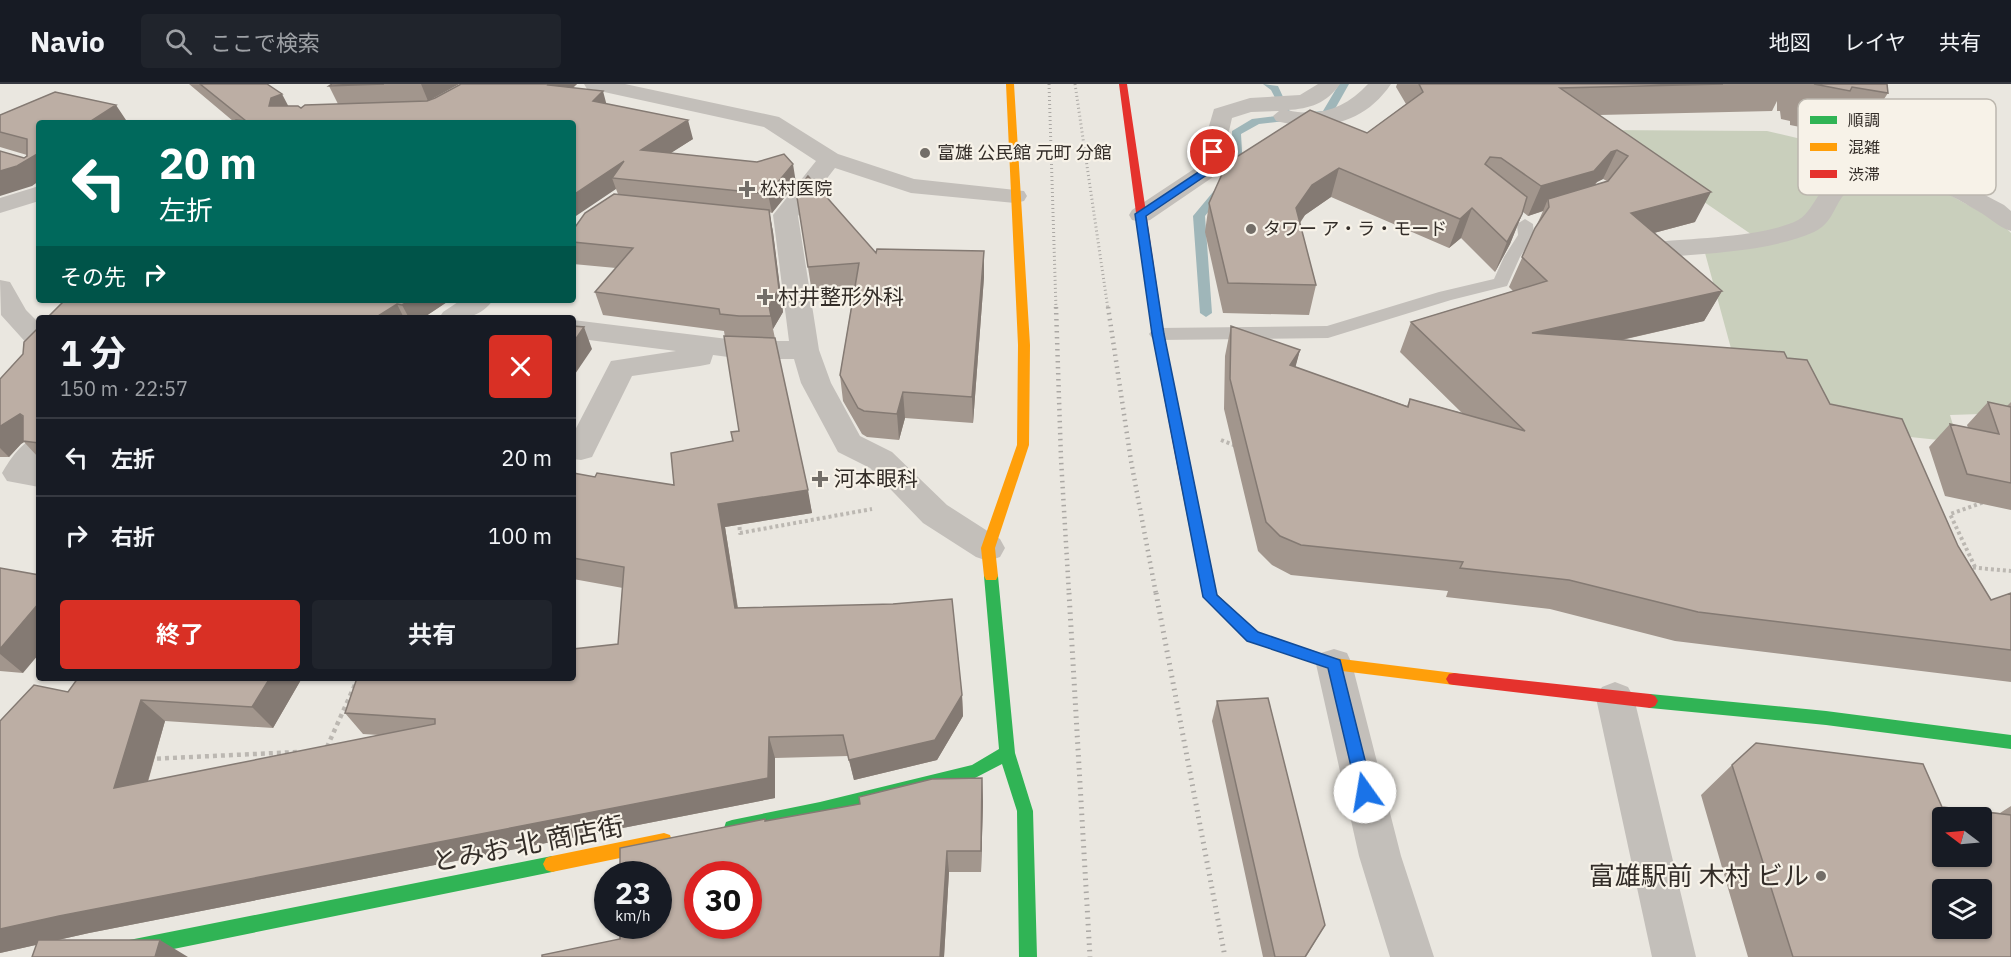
<!DOCTYPE html>
<html lang="ja">
<meta charset="utf-8">
<style>
body{margin:0;font-family:"IBM Plex Sans","Noto Sans JP",sans-serif;background:#20242c;color:#f1f3f6;height:100vh;display:flex;flex-direction:column;font-size:22px;white-space:nowrap}
*{box-sizing:border-box;margin:0}
p{font-size:20px;color:#9ea1a6}
.icon{flex:none;width:33px;height:33px;fill:none;stroke:currentColor;stroke-width:2;stroke-linecap:round;stroke-linejoin:round}
.map{position:relative;flex:1;overflow:hidden}
.panel{position:absolute;left:36px;top:231px;width:540px;height:366px;display:flex;flex-direction:column;background:#171b24;border-radius:6px;box-shadow:0 2px 4px #0004}
.panel>*{flex:none}
.banner{position:absolute;left:36px;top:36px;width:540px;height:183px;border-radius:6px;box-shadow:0 2px 4px #0004;background:#00695c;color:#fff;overflow:hidden}
.needle{width:39px;rotate:286deg}
.fabs{position:absolute;left:1932px;top:723px;display:grid;gap:12px}
.fabs a{display:grid;place-items:center;width:60px;height:60px;border-radius:6px;background:#171b24;box-shadow:0 2px 4px #0004;font-size:30px}
.speed{position:absolute;left:594px;top:777px;display:flex;gap:12px;font-size:30px;font-weight:700;text-align:center}
.speed>*{display:grid;place-content:center;width:78px;height:78px;border-radius:50%;background:#171b24;box-shadow:0 2px 4px #0004;line-height:1}
.speed small{font-size:15px;font-weight:400}
.speed .limit{border:9px solid #d22;background:#fff;color:#111}
.pin{position:absolute;display:grid;place-items:center;width:51px;height:51px;color:#fff;margin:-26px;border:3px solid #fff;border-radius:50%;box-shadow:0 2px 6px #0007}
.me{position:absolute;width:66px;margin:-33px;rotate:347deg;stroke-linejoin:round;filter:drop-shadow(0 0 4px #0008)}
.turn{display:flex;align-items:center;gap:21px;height:126px;padding:0 24px;font-size:27px}
.turn .icon{width:78px;height:78px;stroke-width:2.5}
.turn b{display:block;font-size:42px;line-height:51px}
.then{display:flex;align-items:center;height:57px;padding:0 24px;background:#0003;gap:12px;font-size:22px}
.round{display:grid;place-items:center;flex:none;width:63px;height:63px;border-radius:6px;background:#20242c}
.summary{display:flex;align-items:center;justify-content:space-between;height:102px;padding:0 24px}
h1{font-size:36px;font-weight:700;line-height:45px}
.action{display:flex;gap:12px;margin-top:auto;padding:12px 24px}
.action a{flex:1;height:69px;border-radius:6px;background:#d93025;color:#fff;font-size:24px;font-weight:700;line-height:69px;text-align:center}
.action a+a{background:#20242c;color:#f1f3f6}
ul{padding:0;list-style:none}
li{display:flex;align-items:center;gap:18px;height:78px;padding:0 24px;border-top:2px solid #363941}
li div{flex:1}
li b{display:block;font-size:22px}
li em{font-style:normal}
header{display:flex;align-items:center;gap:36px;box-sizing:border-box;height:84px;padding:0 30px;background:#171b24;border-bottom:2px solid #363941}
header strong{font-size:28px}
nav{display:flex;gap:33px;margin-inline-start:auto;font-size:21px}
.search{width:420px;height:54px;background:#20242c;display:flex;align-items:center;gap:15px;box-sizing:border-box;padding:0 21px;border-radius:6px;color:#9ea1a6;font-size:22px}
.map>svg:first-child{display:block}
.green{fill:#c9cfbc}
.lines{fill:none;stroke-linecap:round;stroke-linejoin:round}
.stream{fill:#9fb6b9;fill-rule:evenodd}
.path-far1{stroke:#bcb8b2;stroke-width:4;stroke-dasharray:3 3;stroke-linecap:butt}
.path{stroke:#bcb8b2;stroke-width:4.5;stroke-dasharray:4 4;stroke-linecap:butt}
.lane{fill:#c3bfba;fill-rule:evenodd}
.street{fill:#c3bfba;fill-rule:evenodd}
.fast{fill:#30b455;fill-rule:evenodd}
.slow{fill:#ff9f0a;fill-rule:evenodd}
.jam{fill:#e5322d;fill-rule:evenodd}
.rail-far2{stroke:#aba8a4;stroke-width:3;stroke-dasharray:1 3;stroke-linecap:butt}
.rail-far1{stroke:#aba8a4;stroke-width:4.5;stroke-dasharray:1.5 4.5;stroke-linecap:butt}
.rail{stroke:#aba8a4;stroke-width:5;stroke-dasharray:1.5 5;stroke-linecap:butt}
.wall{fill:#a2968d;fill-rule:evenodd}
.shaded-wall{fill:#847a73}
.building{fill:#bcaea4;stroke:#847a73;stroke-width:1.5;fill-rule:evenodd}
.route{fill:#1a73e8;stroke:#114b97;stroke-width:1.5}
.poi-dot{fill:#736e68;stroke:#f7f2e8;stroke-width:2}
.labels{text-anchor:middle;stroke-width:4.5;stroke-linejoin:round;paint-order:stroke}
.far-poi-label{font-size:18px;fill:#332d28;stroke:#f7f2e8;text-anchor:start}
.poi-label{font-size:21px;fill:#332d28;stroke:#f7f2e8;text-anchor:start}
.near-street-label{font-size:26px;fill:#332d28;stroke:#f7f2e8}
.near-poi-label{font-size:26px;fill:#332d28;stroke:#f7f2e8;text-anchor:end}
.key{fill:#f7f2e8;stroke:#bcb7ae;stroke-width:1.5}
.key-label{font-size:16px;fill:#332d28}
</style>
<header>
<strong>Navio</strong>
<div class="search"><svg class="icon" aria-label="search" viewBox="0 0 24 24"><circle cx="10" cy="10" r="6"/><path d="M15 15l6 6"/></svg>ここで検索</div>
<nav><a>地図</a><a>レイヤ</a><a>共有</a></nav>
</header>
<div class="map">
<svg width="2011" height="873" viewBox="0 0 2011 873">
<rect width="100%" height="100%" fill="#eae7e0"/>
<path class="green" d="M1599,46L1767,47L1882,74L2001,139L2011,149V329L1950,331L1958,358L1824,344L1735,279L1705,169L1764,159Z"/>
<g class="lines">
<path class="stream" d="M1263,0L1278,2L1291,30L1323,27L1339,0H1349L1331,32L1259,40L1241,50L1243,84L1205,132L1212,229L1206,233L1200,229L1193,132L1233,84L1232,47L1252,35L1284,31L1271,6Z"/>
<path class="path-far1" d="M1221,356L1236,362
M739,437L740,449L872,425
M1967,483L2011,487
M1975,483L1950,430L1984,418"/>
<path class="path" d="M327,663L358,594
M149,675L298,668"/>
<path class="lane" d="M1525,135L1533,140L1534,151L1520,173L1507,202L1451,216L1328,254L1158,256L1152,254L1149,250L1152,246L1158,244L1327,242L1439,208L1494,195L1504,173L1518,151L1517,140Z"/>
<path class="street" d="M584,0H625L779,33L838,70L914,95L1024,107L1027,112L1024,117L1015,119L911,109L835,84L798,132L819,266L831,299L860,352L892,368L947,421L1000,455L1005,464L1000,473L988,477L976,473L923,439L870,384L838,368L801,299L794,275H744L713,271L710,280L700,282L632,292L592,373L581,376L573,375V350L611,277L676,267L573,254V236L744,257H789L773,131L816,77L764,43L595,6L587,5Z
M1318,0H1340C1327,19 1310,25 1287,26C1319,34 1346,24 1368,0H1391C1363,41 1321,48 1276,37L1273,32L1279,27L1251,28L1232,34L1220,86L1216,91L1150,136L1141,138L1132,136L1129,131L1132,126L1197,83L1214,25L1250,14L1300,11Z
M1889,63L1897,65L2004,121L2011,127V147C1998,143 1988,132 1976,126C1967,121 1957,114 1948,111C1927,103 1897,100 1875,100C1830,99 1843,135 1814,148C1769,168 1705,169 1656,174L1647,171L1643,166L1647,161L1656,158C1693,154 1766,153 1798,136C1808,131 1814,117 1821,108C1840,80 1876,84 1906,88L1881,75L1877,70L1881,65Z
M39,102V117L0,129V114Z
M0,196L10,198L26,226L39,239V265L29,262L1,231Z
M461,216H493C479,236 461,234 439,234L443,228Z
M39,352V403L7,397L2,389C11,374 22,357 39,352Z
M1334,565L1347,569L1352,580L1401,772L1434,873H1390L1359,772L1316,580L1321,569Z
M1615,598L1628,603L1634,614L1696,873H1652L1596,614L1602,603Z"/>
<path class="fast" d="M991,486L996,488L998,492L1015,669L1033,727L1037,873H1019L1017,727L1002,680L975,694L820,734L732,752L726,750L724,744L726,738L732,736L820,718L972,681L999,665L984,492L986,488Z
M1650,610L1826,627L2011,651V665L1826,641L1650,624L1645,622L1642,617L1645,612Z
M552,772L558,774L561,780L558,786L552,788L134,873H80L83,867L89,864Z"/>
<path class="slow" d="M1006,0H1014L1030,261L1029,361L995,464L998,492L996,496H986L984,492L981,464L1017,361L1018,261Z
M1188,397L1195,402L1217,510L1257,549L1334,574L1454,589L1459,590L1462,595L1459,600L1454,601L1334,586L1247,557L1203,513L1181,402Z
M664,749L670,751L672,757L670,763L664,765L552,788L546,786L543,780L546,774L552,772Z"/>
<path class="jam" d="M1119,0H1127L1164,250L1195,402L1188,407L1181,402L1152,250Z
M1454,589L1650,610L1655,612L1658,617L1655,622L1650,624L1454,601L1449,600L1446,595L1449,590Z"/>
<path class="rail-far2" d="M1049,0L1056,225
M1075,0L1108,225"/>
<path class="rail-far1" d="M1056,223L1061,375L1069,510
M1108,223L1131,377L1156,510"/>
<path class="rail" d="M1069,509L1090,873
M1156,509L1225,873"/>
</g>
<path class="wall" d="M189,0H267L288,22L301,24L338,20L329,2L332,0H459L430,16L435,14L461,0H577L573,4L606,20L693,55L670,69L796,99L772,129L769,128L773,148L783,228L773,245L812,429L725,443L738,524L962,611L963,632L937,676L854,696L848,672L775,674V714L89,849L0,869V637L68,608L302,594L273,644L165,637L148,698L379,651L363,650L345,629L618,560L623,504L573,495V389L595,393L674,401L733,357L739,347L724,247L603,231L595,208L616,184L573,180V146L618,110L616,105L233,37Z
M1397,0H1887L1888,9L1861,50L1827,44L1825,48L1790,41V37L1781,35L1780,27H1777V17L1772,27L1599,31L1695,138L1654,149L1722,207L1704,237L1622,256L1787,274L1830,320L1958,462L1991,516L2011,509V598L1675,557L1550,525L1446,513L1448,507L1291,491L1272,481L1258,467L1224,325L1225,272L1231,242L1300,266L1295,283L1407,322L1410,315L1462,329L1400,268L1411,238L1513,207L1509,203L1543,127L1528,132L1523,128L1510,160L1495,188L1461,154L1449,164L1331,113L1305,131L1300,139L1316,201L1309,231L1223,229L1205,148L1209,119L1367,49L1406,20L1396,3ZM1603,95L1607,97L1594,101L1597,98Z
M55,8L32,102L24,74L27,71L0,63V31Z
M796,107L876,169L984,193L973,339L905,334L899,356L867,353L862,350L843,317L840,291L854,206L812,209Z
M450,216L423,234H47L232,217Z
M39,243V374L24,358L21,360L9,373H0V295L23,270Z
M1988,318L2007,322L2011,318V426L1945,412L1929,363L1950,340L1968,344L1967,341Z
M0,484L23,589L0,587Z
M1217,617L1325,841L1306,873H1263L1212,637Z
M1732,681L1942,723L2000,729L2011,722V873H1748L1701,711Z
M982,694L983,718L981,788H949L944,873H542L620,855L766,737L860,720Z"/>
<path class="shaded-wall" d="M421,0H459L428,17Z
M549,0H577L554,19Z
M603,7L608,26L593,17Z
M282,10L292,29L269,22L271,14Z
M116,21L128,39H88Z
M688,36L693,55L646,85L641,66Z
M1617,66L1603,95L1597,98L1581,116L1549,123L1548,115L1543,127L1528,132L1541,102Z
M39,69V97L32,102L0,112V87Z
M624,77L612,94L616,105L573,134V111Z
M793,80L796,99L772,129L768,110Z
M1339,84L1331,113L1305,131L1289,154L1296,124L1312,101Z
M1711,108L1695,138L1616,159L1631,129Z
M1472,124L1461,154L1449,164L1460,135Z
M769,126L773,148L783,228L773,245L769,222Z
M1522,130L1510,160L1495,188L1507,158Z
M984,167V193L973,339L972,313Z
M1722,207L1704,237L1518,279L1532,249Z
M411,216H450L423,234H409L402,221Z
M397,220L404,234H375Z
M584,243L592,265L573,293V259Z
M1300,266L1292,296L1290,281Z
M903,308L905,334L899,356L897,330Z
M20,330L38,350L23,357L24,358L21,360L9,373L0,364V343L2,341Z
M808,406L812,429L725,443L741,546L735,524L718,420Z
M39,519V570L23,589L0,570V565Z
M270,594H302L273,644L252,623Z
M962,611L963,632L937,676L854,696L849,676Z
M141,616L165,637L140,724L114,704Z
M769,653L775,674V714L89,849L0,869V845Z
M982,694L983,718L981,788V767Z
M947,767L949,788L944,873H940Z
M160,856L188,873H155Z"/>
<path class="building" d="M200,0H267L282,10L271,14L269,22H298L301,24L305,21L427,17L435,14L461,0H549L548,1L603,7L593,17L688,36L641,66L757,78L784,70L793,80L768,110L612,94L624,77L573,111V39H230L236,36L246,37Z
M332,0H384L329,2Z
M1419,0H1723L1560,4L1711,108L1631,129L1722,207L1532,249L1784,268L1787,274L1807,276L1830,320L1902,335L1958,462L1991,516L2011,509V566L1698,528L1569,496L1460,484L1463,478L1301,461L1280,452L1266,438L1230,295L1231,242L1300,266L1290,281L1408,323L1410,315L1525,347L1411,238L1547,197L1522,173L1535,144L1549,123L1548,115L1608,97L1628,72L1617,66L1611,68L1594,87L1541,102L1501,74L1490,73L1485,80L1527,113L1522,130L1507,158L1472,124L1460,135L1339,84L1312,101L1296,124L1316,201L1228,199L1209,119L1227,79L1310,26L1367,49L1423,8Z
M1814,0H1887L1888,9L1852,3L1850,7Z
M55,8L116,21L88,39H39V69L17,82L0,87V67L24,74L27,72V55L0,48V31Z
M808,92L876,169L877,165L984,167L972,313L903,308L897,330L864,327L858,324L840,291L859,179L808,183L796,107Z
M614,110L769,126L779,205L769,222L771,232H739L720,230L719,225L595,208L633,164L573,158V146L585,129Z
M65,216L202,217L411,216L402,221L397,220L375,234H47Z
M573,242L584,243L573,259Z
M39,243V359L23,357V332L20,330L2,341L0,343V295L23,270L24,258Z
M724,252L775,254L808,406L718,420L735,524L893,520L952,515L962,611L935,656L849,676L843,651L769,653L768,694L59,832L0,845V637L34,601L68,608L78,594H270L252,623L141,616L114,704L435,640V635L345,629L357,594H573V565L618,560L624,483L573,474V389L595,393L597,389L674,401L671,369L733,357L731,348L739,347Z
M1988,318L2011,323V399L1967,390L1950,340L1999,350Z
M0,484L39,491V519L0,565Z
M1268,614L1325,841L1305,873H1275L1217,617Z
M1756,659L1923,680L1942,723L2011,731V873H1793L1732,681ZM1942,734H1982V772H1942ZM1942,806H1982V844H1942Z
M982,694L981,767H947L940,873H542V871L620,855V842H658V790H620V764L765,735V737L860,720L859,713L932,695ZM698,790H748V842H698Z
M38,856H160L155,873H32Z"/>
<path class="route" d="M1209,65L1217,68L1211,88L1146,132L1164,250L1217,511L1258,548L1340,576L1373,708L1371,713L1365,716L1359,713L1357,708L1328,584L1247,557L1203,513L1152,250L1135,130L1203,85Z"/>
<g class="poi-dot">
<circle cx="925" cy="69" r="6"/>
<path d="M744 96h6v6h6v6h-6v6h-6v-6h-6v-6h6z"/>
<circle cx="1251" cy="145" r="6"/>
<path d="M762 204h6v6h6v6h-6v6h-6v-6h-6v-6h6z"/>
<path d="M817 386h6v6h6v6h-6v6h-6v-6h-6v-6h6z"/>
<circle cx="1821" cy="792" r="6"/>
</g>
<g class="labels">
<g class="far-poi-label">
<text x="937" y="75">富雄 公民館 元町 分館</text>
<text x="760" y="111">松村医院</text>
<text x="1263" y="151">タワー ア・ラ・モード</text>
</g>
<g class="poi-label">
<text x="778" y="220">村井整形外科</text>
<text x="834" y="402">河本眼科</text>
</g>
<g class="near-street-label">
<text transform="translate(528 760) rotate(-11)" y="9">とみお 北 商店街</text>
</g>
<g class="near-poi-label">
<text x="1809" y="801">富雄駅前 木村 ビル</text>
</g>
</g>
<rect x="1798" y="15" width="198" height="96" rx="9" class="key"/>
<rect x="1810" y="32" width="27" height="8" fill="#30b455"/>
<rect x="1810" y="59" width="27" height="8" fill="#ff9f0a"/>
<rect x="1810" y="86" width="27" height="8" fill="#e5322d"/>
<g class="key-label">
<text x="1848" y="42">順調</text>
<text x="1848" y="69">混雑</text>
<text x="1848" y="96">渋滞</text>
</g>
</svg>
<div class="fabs">
<a><svg class="needle" viewBox="-14 -14 28 28"><path d="M0-13l5 13h-10z" fill="#e53935"/><path d="M0 13l5-13h-10z" fill="#9ea1a6"/></svg></a>
<a><svg class="icon" aria-label="layers" viewBox="0 0 24 24"><path d="M12 4l9 5-9 5-9-5zM3 14l9 5 9-5"/></svg></a>
</div>
<div class="speed"><div>23<small>km/h</small></div><div class="limit">30</div></div>
<div class="pin" style="left:1213px;top:68px;background:#d93025"><svg class="icon" aria-label="arrive" viewBox="0 0 24 24"><path d="M6 21V4h12l-3 4 3 4H6"/></svg></div>
<svg class="me" style="left:1365px;top:708px" viewBox="-20 -20 40 40"><circle r="19" fill="#fff"/><path d="M0-13L10 11 0 6-10 11z" fill="#1a73e8"/></svg>
<div class="banner">
<div class="turn"><svg class="icon" aria-label="left" viewBox="0 0 24 24"><path d="M17 20v-9H6M10 6l-5 5 5 5"/></svg><div><b>20 m</b>左折</div></div>
<div class="then">その先<svg class="icon" aria-label="right" viewBox="0 0 24 24"><path d="M7 20v-9h11M14 6l5 5-5 5"/></svg></div>
</div>
<section class="panel">
<div class="summary"><div><h1>1 分</h1><p>150 m · 22:57</p></div><a class="round" style="background:#d93025;color:#fff"><svg class="icon" aria-label="close" viewBox="0 0 24 24"><path d="M6 6l12 12M18 6L6 18"/></svg></a></div>
<ul>
<li><svg class="icon" aria-label="left" viewBox="0 0 24 24"><path d="M17 20v-9H6M10 6l-5 5 5 5"/></svg><div><b>左折</b></div><em>20 m</em></li>
<li><svg class="icon" aria-label="right" viewBox="0 0 24 24"><path d="M7 20v-9h11M14 6l5 5-5 5"/></svg><div><b>右折</b></div><em>100 m</em></li>
</ul>
<div class="action"><a>終了</a><a>共有</a></div>
</section>
</div>
